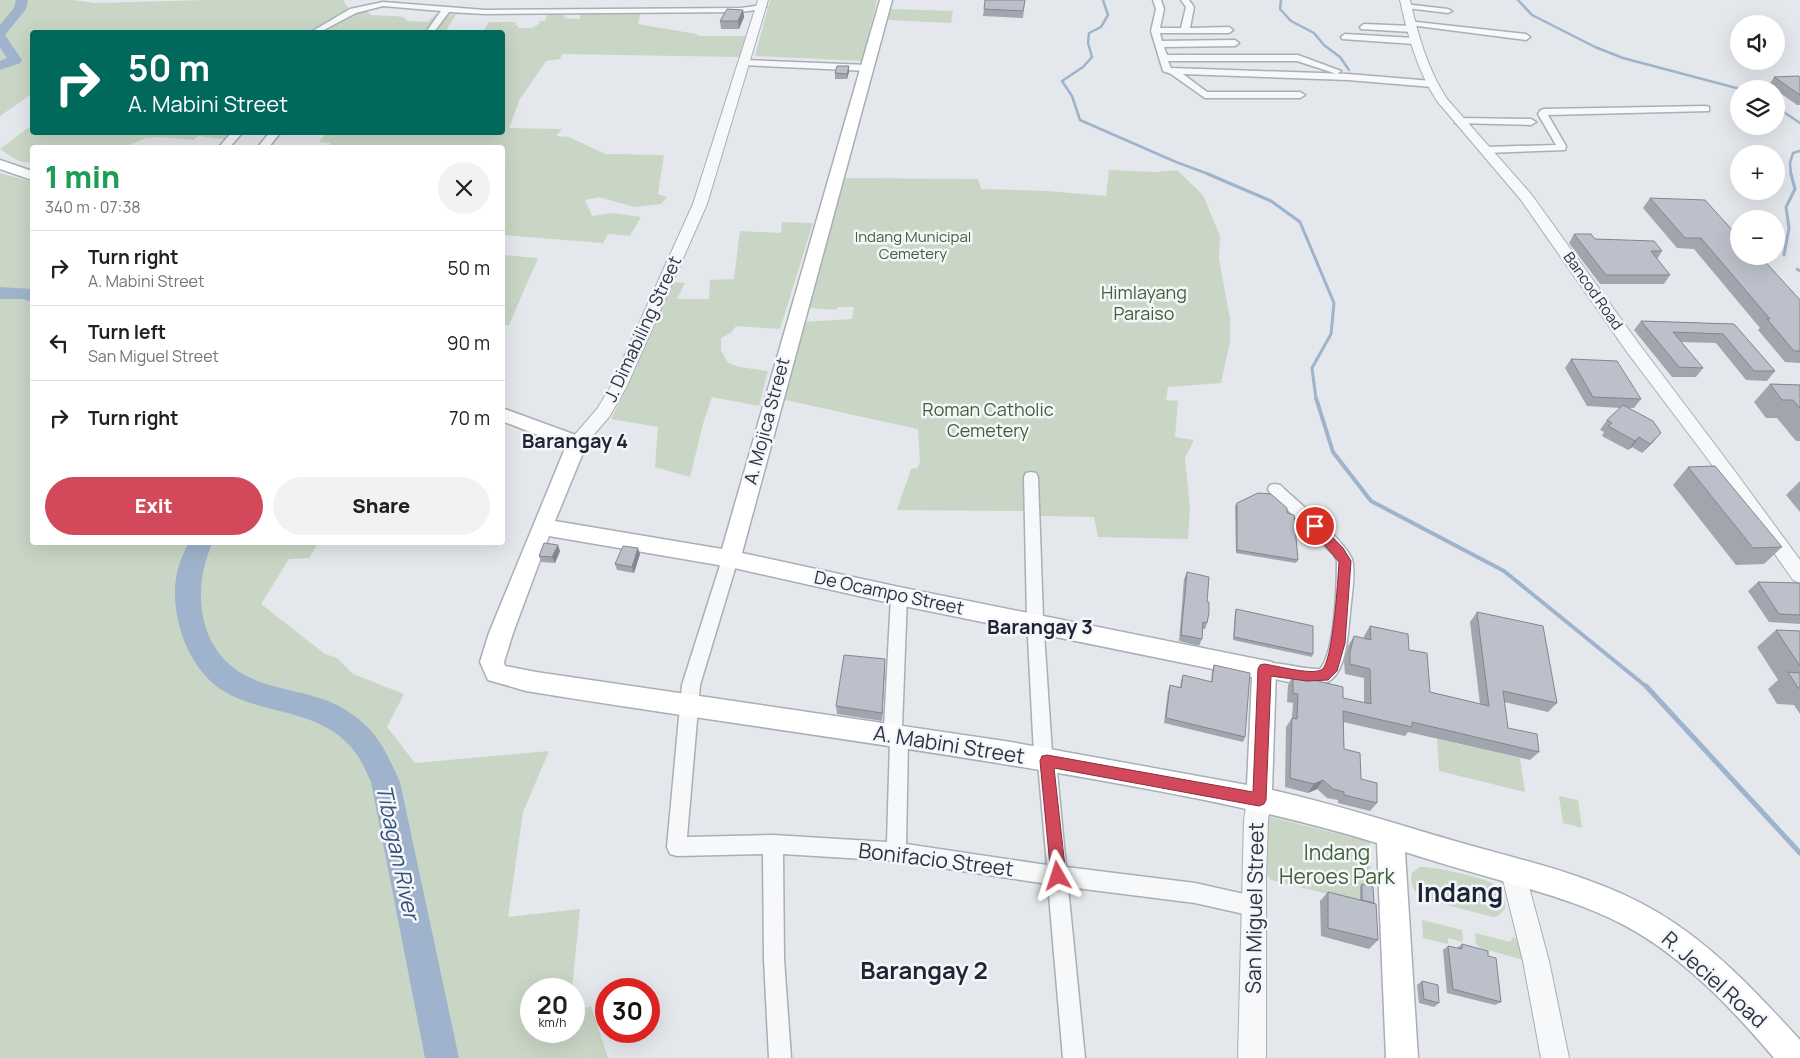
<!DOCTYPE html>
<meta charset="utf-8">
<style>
body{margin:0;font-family:Manrope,sans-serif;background:#f2f2f2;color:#202124;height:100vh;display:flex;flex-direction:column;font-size:19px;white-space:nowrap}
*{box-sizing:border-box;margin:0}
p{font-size:16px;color:#757577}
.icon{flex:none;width:28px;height:28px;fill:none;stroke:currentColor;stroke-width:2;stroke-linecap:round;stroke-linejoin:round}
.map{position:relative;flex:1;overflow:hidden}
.details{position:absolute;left:30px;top:145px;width:475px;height:400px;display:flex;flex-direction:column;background:#fff;border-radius:5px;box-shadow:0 5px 20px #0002}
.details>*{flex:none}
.hud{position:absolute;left:30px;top:30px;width:475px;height:105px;border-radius:5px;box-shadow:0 5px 20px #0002;background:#00695c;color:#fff;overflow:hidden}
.fabs{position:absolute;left:1730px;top:15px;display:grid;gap:10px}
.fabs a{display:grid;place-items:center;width:55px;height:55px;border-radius:50%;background:#fff;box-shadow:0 5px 20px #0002;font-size:25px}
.speed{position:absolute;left:520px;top:978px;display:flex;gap:10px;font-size:25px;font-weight:700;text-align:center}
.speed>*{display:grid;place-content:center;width:65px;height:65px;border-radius:50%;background:#fff;box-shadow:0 5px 20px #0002;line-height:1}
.speed small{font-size:12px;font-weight:400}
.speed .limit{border:8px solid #d22;background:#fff;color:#111}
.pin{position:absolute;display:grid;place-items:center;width:42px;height:42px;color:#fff;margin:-21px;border:2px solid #fff;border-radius:50%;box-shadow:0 1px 5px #0007}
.me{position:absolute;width:55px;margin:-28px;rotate:354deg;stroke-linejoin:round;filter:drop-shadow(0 0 4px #0008)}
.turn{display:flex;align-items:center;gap:18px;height:105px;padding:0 15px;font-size:22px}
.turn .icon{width:65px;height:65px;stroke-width:2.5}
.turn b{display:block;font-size:35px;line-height:42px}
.round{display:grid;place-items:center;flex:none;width:52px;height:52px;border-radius:26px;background:#f2f2f2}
.headline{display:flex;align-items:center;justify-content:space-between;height:85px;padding:0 15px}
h1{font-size:30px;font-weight:800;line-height:38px;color:#1e9e55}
.action{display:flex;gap:10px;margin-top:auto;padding:10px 15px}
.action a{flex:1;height:58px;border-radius:30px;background:#d1495b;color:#fff;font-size:20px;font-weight:800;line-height:58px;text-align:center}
.action a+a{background:#f2f2f2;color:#202124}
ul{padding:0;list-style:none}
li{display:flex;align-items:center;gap:15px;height:75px;padding:0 15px;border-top:1px solid #e0e0e0}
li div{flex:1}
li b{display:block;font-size:19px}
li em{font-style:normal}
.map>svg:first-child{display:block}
.green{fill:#c9d6c5}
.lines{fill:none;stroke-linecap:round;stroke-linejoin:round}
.stream-far3{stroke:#9fb4cc;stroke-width:2.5}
.stream-far2{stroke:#9fb4cc;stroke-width:3}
.stream-far1{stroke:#9fb4cc;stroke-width:4}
.stream{stroke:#9fb4cc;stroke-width:5}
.river{fill:#9fb4cc;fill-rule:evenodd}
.minor-casing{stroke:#a9aeb7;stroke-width:3}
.tertiary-casing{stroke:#a9aeb7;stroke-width:2}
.secondary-casing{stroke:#a9aeb7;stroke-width:3}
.minor{fill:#f7f8fa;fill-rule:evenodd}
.tertiary{fill:#f7f8fa;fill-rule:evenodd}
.secondary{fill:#fff;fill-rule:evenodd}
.wall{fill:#a1a5ae}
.shaded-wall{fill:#83868d}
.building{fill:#bbc0ca;stroke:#83868d}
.route{fill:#d1495b;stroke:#882f3b}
.labels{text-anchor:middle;stroke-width:5;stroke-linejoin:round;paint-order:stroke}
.far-park-label{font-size:15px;fill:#3f6138;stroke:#f4f6f9}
.far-street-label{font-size:15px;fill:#2b3445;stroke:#f4f6f9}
.park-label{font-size:18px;fill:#3f6138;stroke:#f4f6f9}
.street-label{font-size:18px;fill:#2b3445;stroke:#f4f6f9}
.quarter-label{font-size:20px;font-weight:bold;fill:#1d2536;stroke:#f4f6f9}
.near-street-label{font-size:21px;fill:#2b3445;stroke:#f4f6f9}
.near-park-label{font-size:21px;fill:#3f6138;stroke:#f4f6f9}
.near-water-label{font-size:22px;font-style:italic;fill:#34527a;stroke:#f4f6f9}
.near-quarter-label{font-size:24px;font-weight:bold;fill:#1d2536;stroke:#f4f6f9}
.near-district-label{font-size:26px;font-weight:bold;fill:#1d2536;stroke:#f4f6f9}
</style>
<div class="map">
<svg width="1800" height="1058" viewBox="0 0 1800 1058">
<rect width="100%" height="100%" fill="#e4e7ec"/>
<path class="green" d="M0,0H73L95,3L208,0H343L350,11L312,32H32V94L0,116Z
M770,0H877L862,61L755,56Z
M365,9L371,15L394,16L403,17L408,21L428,22L436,14H440L427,32H320L354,12Z
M891,9L953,11L951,23L888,20Z
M566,12L564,18L580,19L581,12H641L638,24L696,34L699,36H749L741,57L562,54L560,59L546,61L520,99L509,128L562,129L556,136L569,137L605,154L664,155L658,194L667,197L661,204L634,207L599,197L585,200L592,216L612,213L641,217L630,236L608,234L603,243L503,235L502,148L327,147L331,143L319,142L326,133H318L502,132V32H433L444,20L445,16L457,13L447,29L450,32L484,30L489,22H516L515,25H518V28H532L539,24L540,21H545L548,13Z
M32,125V132L234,133L229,140L198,136L193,140L159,137L146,138L124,147L83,146L77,148H32V162C22,165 8,155 0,149Z
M1109,170L1155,172L1177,170L1203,195L1220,236L1219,259L1230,318V342L1221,383L1168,387L1166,400L1178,401L1175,437L1194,440L1185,458L1190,507L1188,539L1098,537L1094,517L1040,516L1036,477L1024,478L1027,511L897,510L911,469L917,468L920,463L918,429L785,400L802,322L852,319L854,307H837V310L807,308L821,248L827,247L826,243L842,178L978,179L981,189L1048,191L1106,196Z
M0,173L32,182V542L318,543L309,558L289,559L261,604L325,654L337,658L353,674L404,694L387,727L415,763L549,751L523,812L508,917L580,909L572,989H531V1031H574V1011L591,1006L608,1058H0Z
M782,222L813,223L780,329L736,326L731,333L721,338V350L728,363L740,367L768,371L759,406L712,397L703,424L690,477L655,467L658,427L611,419L635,371L671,282L685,283L677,299H709L710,280L734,279L740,231L781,233Z
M503,255L538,258L509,325H503Z
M1437,739L1520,758L1525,792L1439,771Z
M1559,796L1578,800L1582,828L1563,823Z
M1267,816L1370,842L1371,889L1360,902L1271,880L1265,872Z
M1420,867C1432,866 1482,877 1492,883C1501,889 1506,899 1505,909L1498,916L1493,917L1424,899C1415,893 1409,885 1412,873Z
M1422,920L1462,930L1463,940L1462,942L1448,938V944L1423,938Z
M1475,933L1510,942L1513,937L1522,941L1524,960L1480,948L1476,944Z"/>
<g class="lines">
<path class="stream-far3" d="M1103,0L1108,15L1101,27L1089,33L1088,43L1092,57L1083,67L1062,81L1072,96L1080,120L1176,162L1211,175
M1281,0L1280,9L1291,21L1314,33L1324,45L1340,57L1349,70
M1518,0L1532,15L1595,47L1623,58L1740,89
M1776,107L1800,123
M1791,175L1790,163L1793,153L1800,151"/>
<path class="stream-far2" d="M1208,174L1271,201L1300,222L1334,303L1331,334L1312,368L1316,399
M1784,255L1789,228L1786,207L1795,189L1791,174
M1797,269L1800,271"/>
<path class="stream-far1" d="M1316,398L1333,452L1371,501L1504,571L1648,688"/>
<path class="stream" d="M1646,686L1800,853"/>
<path class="river" d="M16,0H28L26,9L5,35L22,60L20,63L0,70V61L7,58L0,48V25L14,8Z
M0,287L32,289V302L23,299H0Z
M189,542H213C190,591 198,656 253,679C283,692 318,692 346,710C378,731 384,748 400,782L459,1058H425L371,782C366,772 362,761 355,752C323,709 267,716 225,692C189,671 170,618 176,578C178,565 183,554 189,542Z"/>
<defs>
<path id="minor" d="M1153,0H1161L1164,9L1160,28H1181L1186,7L1181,0H1189L1194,7L1190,28L1229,27L1233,30L1229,33H1160L1162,41L1235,40L1239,43L1235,46L1164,47L1167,55H1298L1341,71L1337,74L1297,61H1168L1171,68L1348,74L1432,81L1437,84L1432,87L1348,80L1183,74L1207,92H1300L1305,95L1300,98H1205L1171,74L1163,71L1151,31L1156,9Z
M383,2L485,10L741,8L762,5L766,7L762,9L741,12L485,14L449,12L434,32H426L441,11L383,6L356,13L320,32H311L350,9Z
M1404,4L1448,9L1452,11L1448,13L1407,8L1403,6Z
M1407,21L1526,34L1530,37L1526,40L1410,25L1406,23Z
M1364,24L1412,26L1416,29L1412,32L1361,29L1360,27Z
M1345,34L1414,38L1418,41L1414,44L1342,39L1341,37Z
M745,60L868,65L872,68L868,71L742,65L741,63Z
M1706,106L1709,107V111L1548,115L1566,146L1565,150L1485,153L1480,150L1485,147L1556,145L1538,114L1541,110L1544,109Z
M1458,118L1531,119L1536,122L1531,125L1455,123V119Z
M232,132H243L229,148H218Z
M270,132H281L268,148H257Z
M1031,472L1036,473L1038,477L1043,618L1052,753L1056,761L1066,867L1195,883L1253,896L1260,899L1263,906L1260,913L1253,916L1195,903L1068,887L1085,1058H1063L1048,884L896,861L783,854L784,959L791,1058H769L764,959L763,854L677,856L670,854L667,847L682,685L722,559L725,555L730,553L735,555L738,559L700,685L687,837L773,835L887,842L890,741L884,728L891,596L893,592L899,590L905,592L907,596L902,728L908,741L906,844L1047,865L1038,763L1034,755L1027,618L1024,477L1026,473Z
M1275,484L1280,485C1297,501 1345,541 1352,559C1356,571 1351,600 1350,613C1348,631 1347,666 1332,679C1318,691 1275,680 1258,674L1256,669L1258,664C1271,659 1302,670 1320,669C1335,653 1337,585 1337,561L1334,555L1270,493L1268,489L1270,485Z"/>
<path id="tertiary" d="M758,0H768L707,204L626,388L609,417L583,447L577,449L571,447L568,443L571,439L597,409L610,388L693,204Z
M1400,0H1410C1418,35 1427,68 1447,99L1531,194L1639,344L1731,466L1800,560V583L1793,580L1719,474L1627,352L1521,200L1437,101C1417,70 1408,36 1400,0Z
M1259,789L1267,792L1271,800L1268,820L1266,877V1058H1238L1244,820L1247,800L1251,792Z
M1513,860L1522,864L1525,872L1549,961L1569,1058H1541L1523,961L1501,872L1504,864Z"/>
<path id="secondary" d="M880,0H892L742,553L899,587L1272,662L1276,669L1272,790C1335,804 1396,824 1458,842C1525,861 1596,876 1657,912C1713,945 1757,993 1800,1040V1058H1774C1734,1011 1691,965 1638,933C1595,907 1547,894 1499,880C1468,871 1436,862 1405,852L1418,1058H1386L1377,843C1269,810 1158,790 1046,771C873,742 699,719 526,691L488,680L480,662L489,633L566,446L502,421V408L584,438L587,443L555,521L722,549ZM549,536L730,567L899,605L1252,677L1247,785L1011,742L536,672L505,666L504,662L513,633Z
M0,160L32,171V180L0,169Z"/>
</defs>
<use href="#minor" class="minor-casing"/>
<use href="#tertiary" class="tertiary-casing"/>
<use href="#secondary" class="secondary-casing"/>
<use href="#minor" class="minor"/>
<use href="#tertiary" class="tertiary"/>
<use href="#secondary" class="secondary"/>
</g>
<path class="wall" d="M1025,0L1023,18L983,16L984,9Z
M743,10L744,17L739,29H721L720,21Z
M849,72L847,79H835V73Z
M1774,77H1800V105H1797L1776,90V89H1774L1769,85Z
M1650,198L1734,232L1800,300V363L1785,362L1758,330L1760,328L1694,249L1677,248L1643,208Z
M1574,234L1595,239L1662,251L1657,259L1670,275L1664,284H1600L1569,243Z
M1641,321L1734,324L1775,371L1767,381L1746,380L1716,343L1681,342L1703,368L1696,377H1672L1634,330Z
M1571,359L1641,399L1634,408H1628L1661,433L1653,442L1642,453L1632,447L1628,450L1602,436L1604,432L1600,430L1607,420L1620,408L1587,406L1565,368Z
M1770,384L1800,385V441H1796L1777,418H1766L1754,402Z
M1688,467L1782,547L1764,564L1736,565L1673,485Z
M1800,481V512L1786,495Z
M1237,503L1287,513L1298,560L1296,563L1236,553L1235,506Z
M560,551L555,563L541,562L539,556Z
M640,554L634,573L617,570L615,564Z
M1187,572L1207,602V623L1205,629H1203L1202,639L1199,646L1179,641L1184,579Z
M1758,582L1800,583V624L1769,622L1748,591Z
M1236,609L1313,654L1312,657L1233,640L1235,612Z
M1477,612L1557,703L1548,712L1504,702L1508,728L1539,752L1530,760L1408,732L1405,736L1343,722L1344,749L1361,779L1377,803L1370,811L1338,803V800L1327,798L1317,789L1308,793L1285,787L1286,727L1292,718L1293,703L1287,702L1288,685L1293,675L1343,698L1364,703V678L1345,674L1344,661L1348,646L1354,636L1364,638V636L1370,626L1409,650L1430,692L1480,704L1470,622Z
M1776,630L1800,631V714L1794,705L1777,704L1768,689L1778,680L1757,647Z
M885,659L882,721L837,714L836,706Z
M1214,665L1245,737L1243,742L1164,723L1168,691L1170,685L1180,687L1181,681L1183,675L1211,682L1212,671Z
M1362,884L1374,903L1378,940L1369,949L1321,936L1320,901L1328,892L1360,900V886Z
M1462,944L1488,956L1501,1002L1495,1005L1447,993L1443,950L1448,946L1457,948Z
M1422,981L1439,1003L1434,1007L1419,1003L1417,985Z"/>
<path class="shaded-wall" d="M743,10L744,17L739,29L738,21Z
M849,66V72L847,79V74Z
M502,328L505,334L502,338Z
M1661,433L1653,442L1642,453L1650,444Z
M1639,437L1632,447L1628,450L1635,441Z
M558,545L560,551L555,563L552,557Z
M638,548L640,554L634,573L632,567Z
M885,659V668L882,721V713Z
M1323,780L1317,789L1308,793L1314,784Z"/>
<path class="building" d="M985,0H1025L1023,11L984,9Z
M727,9L743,10L738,21H720Z
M837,66H849L847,74L835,73Z
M1798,76L1800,77V95L1774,77Z
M1650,198L1705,200L1734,232H1738L1739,233V256H1760L1800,300V351H1794L1767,319H1770L1701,238H1685Z
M1574,234H1591L1595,239L1654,241L1662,251H1651L1670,275H1606Z
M1641,321L1734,324L1775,371H1754L1723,334L1673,332L1703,368L1679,367Z
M1571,359L1617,361L1641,399L1593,397Z
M1770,384L1800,385V408L1793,400H1782Z
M1623,405L1653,421L1661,433L1650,444L1639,437L1635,441L1608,426L1612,423L1607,420Z
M1715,466L1782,547L1753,548L1688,467Z
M1258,493L1271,494L1287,508V513L1294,515L1298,560L1237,550V503Z
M544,543L558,545L552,557L539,556Z
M623,546L638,548L632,567L615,564Z
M1187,572L1209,577L1207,602H1209V613L1207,623L1203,622L1202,639L1181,635Z
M1758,582L1800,583V615L1779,614Z
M1236,609L1313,626V654L1234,637Z
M1477,612L1543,626L1557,703L1503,691L1508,728L1537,734L1539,752L1412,722V727L1343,711L1344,749L1360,753L1361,779L1377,783V803L1344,795V792L1333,789L1323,780L1314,784L1290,778L1292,718L1297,719L1298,694L1293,693V675L1343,687V698L1371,704L1370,669L1350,664V652L1354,636L1371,640L1370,626L1408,634L1409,650L1427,653L1430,692L1489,706Z
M1776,630L1800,631V666Z
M844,655L885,659L882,713L836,706Z
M1214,665L1250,673L1245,737L1166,718L1170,685L1181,688L1183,675L1212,682Z
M1788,672L1800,673V688H1798Z
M1362,884L1373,887L1374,903L1362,900Z
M1328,892L1376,904L1378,940L1328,928Z
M1462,944L1488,951V956L1496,958L1501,1002L1453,989L1448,946L1462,949Z
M1422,981L1438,985L1439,1003L1424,999Z"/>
<path class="route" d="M1315,522L1319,523L1343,548L1351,561L1345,643L1337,671L1328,680L1307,681L1271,676L1266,800L1264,804L1259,806L1054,768L1066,876L1063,881L1058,883L1053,881L1051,876L1040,761L1042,756L1047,755L1253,792L1258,669L1260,665L1264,664C1278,666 1310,675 1321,670C1333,666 1338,577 1339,562L1311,529L1309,526Z"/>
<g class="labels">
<g class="far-park-label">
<text x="913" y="242">Indang Municipal<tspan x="913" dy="17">Cemetery</tspan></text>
</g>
<g class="far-street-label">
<text transform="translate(1593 291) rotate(55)" y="5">Bancod Road</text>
</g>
<g class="park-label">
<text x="1144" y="299">Himlayang<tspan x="1144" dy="21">Paraiso</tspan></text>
<text x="988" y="416">Roman Catholic<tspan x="988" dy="21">Cemetery</tspan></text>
</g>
<g class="street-label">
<text transform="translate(643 329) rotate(-65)" y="6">J. Dimabiling Street</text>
<text transform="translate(767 421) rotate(-75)" y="6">A. Mojica Street</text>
<text transform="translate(889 593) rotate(12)" y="6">De Ocampo Street</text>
</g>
<g class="quarter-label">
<text x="575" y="448">Barangay 4</text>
<text x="1040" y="634">Barangay 3</text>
</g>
<g class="near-street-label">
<text transform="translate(949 745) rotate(9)" y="7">A. Mabini Street</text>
<text transform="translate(936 860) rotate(7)" y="7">Bonifacio Street</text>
<text transform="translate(1255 908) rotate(-89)" y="7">San Miguel Street</text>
<text transform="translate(1714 980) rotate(42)" y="7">R. Jeciel Road</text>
</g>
<g class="near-park-label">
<text x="1337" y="860">Indang<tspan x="1337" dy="24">Heroes Park</tspan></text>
</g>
<g class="near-water-label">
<text transform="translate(398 852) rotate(78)" y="8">Tibagan River</text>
</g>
<g class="near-quarter-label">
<text x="924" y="979">Barangay 2</text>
</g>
<g class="near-district-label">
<text x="1460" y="902">Indang</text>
</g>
</g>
</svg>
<div class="fabs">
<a><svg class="icon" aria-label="sound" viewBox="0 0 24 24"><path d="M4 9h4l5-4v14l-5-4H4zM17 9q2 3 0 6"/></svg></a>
<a><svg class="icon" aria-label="layers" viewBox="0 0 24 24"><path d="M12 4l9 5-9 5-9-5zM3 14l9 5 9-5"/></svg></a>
<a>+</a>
<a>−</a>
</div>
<div class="speed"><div>20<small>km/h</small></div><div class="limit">30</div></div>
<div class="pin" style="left:1315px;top:526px;background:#d93025"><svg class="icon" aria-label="arrive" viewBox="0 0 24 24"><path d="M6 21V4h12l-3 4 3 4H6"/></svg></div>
<svg class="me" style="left:1058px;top:876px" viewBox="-20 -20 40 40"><path d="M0-17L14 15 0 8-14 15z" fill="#d1495b" stroke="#fff" stroke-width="4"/></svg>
<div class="hud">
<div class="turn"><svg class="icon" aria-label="right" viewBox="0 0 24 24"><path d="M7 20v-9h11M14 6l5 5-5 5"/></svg><div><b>50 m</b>A. Mabini Street</div></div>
</div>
<section class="details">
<div class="headline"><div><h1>1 min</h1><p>340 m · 07:38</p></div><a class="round"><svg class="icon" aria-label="close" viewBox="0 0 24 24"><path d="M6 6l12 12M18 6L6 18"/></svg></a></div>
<ul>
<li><svg class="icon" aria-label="right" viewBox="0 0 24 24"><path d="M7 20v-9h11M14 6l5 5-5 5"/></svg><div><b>Turn right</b><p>A. Mabini Street</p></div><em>50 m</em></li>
<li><svg class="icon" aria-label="left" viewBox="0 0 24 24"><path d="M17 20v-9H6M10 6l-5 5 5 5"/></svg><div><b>Turn left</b><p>San Miguel Street</p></div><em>90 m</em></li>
<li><svg class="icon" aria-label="right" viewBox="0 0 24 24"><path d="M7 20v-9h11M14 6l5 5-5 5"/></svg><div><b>Turn right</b></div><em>70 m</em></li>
</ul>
<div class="action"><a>Exit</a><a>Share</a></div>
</section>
</div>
